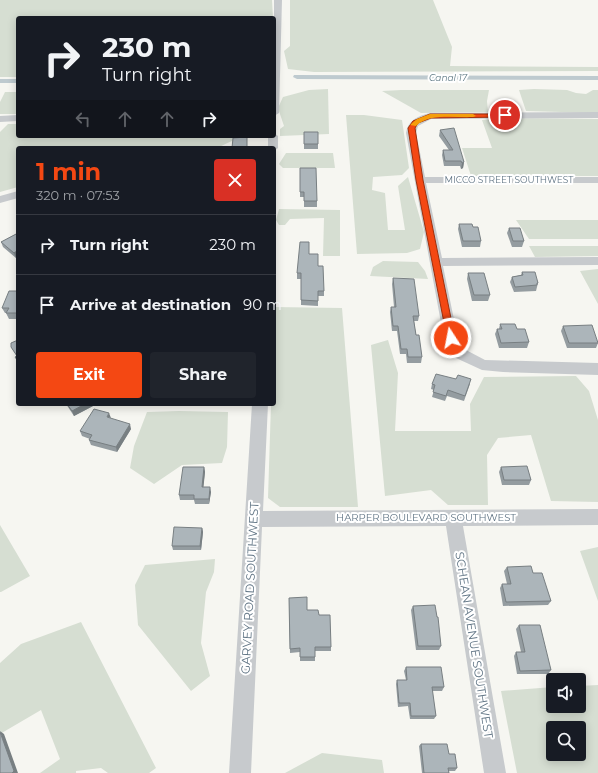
<!DOCTYPE html>
<meta charset="utf-8">
<style>
body{margin:0;font-family:Montserrat,sans-serif;background:#20242c;color:#f1f3f6;height:100vh;display:flex;flex-direction:column;font-size:15px;white-space:nowrap}
*{box-sizing:border-box;margin:0}
p{font-size:13px;color:#9ea1a6}
.icon{flex:none;width:22px;height:22px;fill:none;stroke:currentColor;stroke-width:2;stroke-linecap:round;stroke-linejoin:round}
.map{position:relative;flex:1;overflow:hidden}
.drawer{position:absolute;left:16px;top:146px;width:260px;height:260px;display:flex;flex-direction:column;background:#171b24;border-radius:4px;box-shadow:0 2px 10px #0003}
.drawer>*{flex:none}
.banner{position:absolute;left:16px;top:16px;width:260px;height:122px;border-radius:4px;box-shadow:0 2px 10px #0003;background:#171b24;color:#f1f3f6;overflow:hidden}
.controls{position:absolute;left:546px;top:673px;display:grid;gap:8px}
.controls a{display:grid;place-items:center;width:40px;height:40px;border-radius:4px;background:#171b24;box-shadow:0 2px 10px #0003;font-size:20px}
.pin{position:absolute;display:grid;place-items:center;width:34px;height:34px;color:#fff;margin:-17px;border:2px solid #fff;border-radius:50%;box-shadow:0 1px 4px #0007}
.me{position:absolute;width:44px;margin:-22px;rotate:349deg;stroke-linejoin:round;filter:drop-shadow(0 0 3px #0008)}
.turn{display:flex;align-items:center;gap:14px;height:84px;padding:0 20px;font-size:18px}
.turn .icon{width:52px;height:52px;stroke-width:2.5}
.turn b{display:block;font-size:28px;line-height:34px}
.lanes{display:flex;align-items:center;height:38px;padding:0 20px;background:#0003;justify-content:center;gap:20px;direction:ltr}
.lanes .off{opacity:.35}
.round{display:grid;place-items:center;flex:none;width:42px;height:42px;border-radius:4px;background:#20242c}
.head{display:flex;align-items:center;justify-content:space-between;height:68px;padding:0 20px}
h1{font-size:24px;font-weight:700;line-height:30px;color:#f44813}
.button{display:flex;gap:8px;margin-top:auto;padding:8px 20px}
.button a{flex:1;height:46px;border-radius:4px;background:#f44813;color:#fff;font-size:16px;font-weight:700;line-height:46px;text-align:center}
.button a+a{background:#20242c;color:#f1f3f6}
ul{padding:0;list-style:none}
li{display:flex;align-items:center;gap:12px;height:60px;padding:0 20px;border-top:1px solid #363941}
li div{flex:1}
li b{display:block;font-size:15px}
li em{font-style:normal}
.map>svg:first-child{display:block}
.green{fill:#d6ded2;fill-rule:evenodd}
.lines{fill:none;stroke-linecap:round;stroke-linejoin:round}
.canal{fill:#becacf;fill-rule:evenodd}
.minor{fill:#c7cacd;fill-rule:evenodd}
.wall{fill:#949ca0}
.shaded-wall{fill:#787f82}
.building{fill:#acb5ba;stroke:#787f82}
.route{fill:#f44813;stroke:#9f2f0c}
.slow{fill:#f59e0b}
.labels{text-anchor:middle;stroke-width:4;stroke-linejoin:round;paint-order:stroke}
.far-water-label{font-size:9px;font-style:italic;fill:#5d7883;stroke:#fff}
.far-street-label{font-size:9px;fill:#617585;stroke:#fff}
.street-label{font-size:10px;fill:#617585;stroke:#fff}
.near-street-label{font-size:12px;fill:#617585;stroke:#fff}
</style>
<div class="map">
<svg width="598" height="773" viewBox="0 0 598 773">
<rect width="100%" height="100%" fill="#f6f6f1"/>
<path class="green" d="M0,0H272L273,18H18V77H0Z
M290,0H433L452,47L450,66L598,67V71L314,72L288,69L284,51L290,46Z
M328,89L329,134L280,136V129L284,126L278,108L283,97L309,90Z
M534,89L567,90L576,93L586,94L593,90H598V113L526,111L519,90Z
M401,90H489L487,101L488,112L421,113L382,91Z
M5,92H18V114H0V102Z
M346,115H364L402,120L409,168L402,175L373,177L372,190L385,193L388,230H405L398,186L408,177L424,232L420,249L407,253L357,254Z
M502,118L598,119V176H471L462,148H492L482,120Z
M8,124H18V136H258L238,138L217,148H18V187L0,192V132Z
M286,153H333L335,168H283L279,164Z
M279,209L340,210V256H323L324,218L290,219L285,225H279L276,220Z
M516,220H598V239H529Z
M529,246H598V256L535,257Z
M383,261L418,262L425,271L428,279L370,276L373,267Z
M598,269V304L580,271Z
M274,307L342,308L358,507H280L268,498L271,404H274Z
M388,340L398,373L395,431H471L470,404L484,377L576,376L589,391L598,420V502L551,501L531,435L498,438L487,455L488,505H448L431,490L385,496L371,345Z
M179,411L228,412L227,447L222,463L182,465L154,484L130,468L134,446L147,412Z
M0,525L30,576L1,592H0Z
M598,547V601L580,551Z
M215,559L214,572L206,592L201,643L210,676L191,691L138,625L135,585L145,565Z
M81,622L156,768L149,773H108L101,768L76,771V773H40L60,759L41,710L0,734V663L21,644Z
M598,685V773H517L501,691L553,687V706H579V686ZM553,728H579V754H553Z
M322,753L382,760L384,773H285Z"/>
<g class="lines">
<path class="canal" d="M294,75L598,76V80L297,79L293,77Z
M0,79H18V83H0Z"/>
<path class="minor" d="M274,0H282L279,113L274,116Z
M598,112V118L431,119L418,126L416,133L425,177H598V183H426L442,258L598,257V265L443,266L458,339L460,344L466,350L485,360L598,363V375L503,372L482,370L456,358L449,351L444,339L406,133C408,120 418,116 430,113Z
M18,115V121L0,122V116Z
M274,133L278,136V148L274,151V148H268V136H274Z
M18,191V198L0,203V196Z
M252,404H268L263,511L598,509V525L463,526L506,773H484L446,526L262,527L251,773H229Z"/>
</g>
<path class="wall" d="M440,130L464,162L463,168L461,169L460,166H444L442,155L443,150H449L439,136Z
M304,132H318V149H304Z
M300,168L317,201V207H304V197H300Z
M459,224L473,227L481,241L480,247H462L458,229Z
M509,228L524,241L522,247H512L507,233Z
M18,233L16,258L3,247L1,242Z
M309,254L318,266L324,291V296H318V306L301,305V279H297V273Z
M522,272L538,283L536,291L514,292L510,282L512,277L521,275Z
M468,273L490,295L488,301H472L467,279Z
M393,278L419,316L418,321H414L416,335L422,357L421,363H407L406,354H400L397,331H392L390,312L391,307H394L392,284Z
M18,291V319H9L6,313H5L2,308Z
M500,324L517,329L529,342L527,348H499L495,334L497,329H499Z
M563,326L598,343L596,348H567L561,331Z
M18,340V363L15,357L17,356L11,347Z
M432,384H470L464,401L447,396L445,401L432,397L434,390L431,389Z
M66,404H92L93,406L74,416Z
M111,419L131,429L117,452L91,445L89,440L90,439L82,436L80,431Z
M204,467L205,472L203,487L211,492L209,504H195L194,500H180L179,495Z
M501,467L531,480L529,485H502L499,472Z
M202,528L203,532L201,550H173L172,546Z
M507,567L533,573L551,601L548,605L503,606L500,588L502,584H507L504,571Z
M289,598L307,610L319,615L331,647V651H315V661H300V652L290,653Z
M413,606L441,646L439,650H416L411,610Z
M519,625L551,670L548,674H517L514,656L516,652H521L516,629Z
M406,667L444,687L442,691H432L436,716L434,719H410L408,706L398,707L396,684L397,680H406L404,671Z
M421,744L449,754L457,768L455,771H449V773H422L419,746Z"/>
<path class="shaded-wall" d="M464,162L463,168L461,169L462,163Z
M18,250V257L16,258L14,253Z
M85,404H92L93,406L74,416L72,411Z
M109,413L111,418L107,417Z
M130,424L131,429L117,452L116,447Z
M204,467L205,472L203,492L202,487Z
M210,487L211,492L209,504V499Z
M202,528L203,532L201,550L200,546Z
M0,731L4,734L18,773H12Z"/>
<path class="building" d="M454,128L464,162L462,163L461,161H445L443,150H453L440,130Z
M304,132H318V144H304Z
M247,137V148H232L233,138Z
M300,168H316L317,201H304V192H300Z
M459,224H472L473,227H478L481,241H463Z
M509,228H520L524,241H513Z
M18,233V250L14,253L1,242Z
M300,242H309V254H318V266H323L324,291H318V301L301,300V273H297Z
M522,272H535L538,283H537V285L515,287L512,277L523,275Z
M468,273H484L490,295H474Z
M393,278L414,279L419,316H413L416,335H419L422,357H408L407,349H401L398,326H393L391,307H396Z
M9,291H18V313H6L9,308H2Z
M500,324H515L517,329H525L529,342L501,343L497,329H502Z
M592,325L598,343H569L563,326Z
M18,340V361L15,357L17,356L11,347V343Z
M436,374L456,379L458,375L471,379L465,396L448,390L446,396L433,392L435,385L432,384Z
M67,404H85L72,411Z
M94,409L109,413L107,417L130,424L116,447L89,440L92,435L80,431Z
M527,466L531,480H504L501,467Z
M183,467H204L202,487H210L209,499H194V495H179Z
M174,527L202,528L200,546H172Z
M531,566L533,573H542L551,601L506,602L502,584H511L507,567Z
M307,597V610H318L319,615H330L331,647H315V657H300V648L290,649L289,598Z
M435,605L437,617H438L441,646H418L413,606Z
M519,625H540L551,670L520,671L516,652H525Z
M406,667H441L444,687H432L436,716H411L410,703H399L397,680H407Z
M0,732L14,771L12,773H0Z
M421,744H447L449,754H455L457,768H448L449,773H424Z"/>
<path class="route" d="M505,114L508,115L507,117L431,118L418,123L415,128L423,180L455,338L451,342L447,338L416,180L408,128L413,121L430,114Z"/>
<path class="slow" d="M430,114H473L476,116L473,117C455,118 429,113 416,126L410,125L417,119Z"/>
<g class="labels">
<g class="far-water-label">
<text x="448" y="81">Canal 17</text>
</g>
<g class="far-street-label">
<text x="509" y="183">MICCO STREET SOUTHWEST</text>
</g>
<g class="street-label">
<text x="426" y="521">HARPER BOULEVARD SOUTHWEST</text>
</g>
<g class="near-street-label">
<text transform="translate(250 588) rotate(-87)" y="4">GARVEY ROAD SOUTHWEST</text>
<text transform="translate(474 645) rotate(81)" y="4">SCHEAN AVENUE SOUTHWEST</text>
</g>
</g>
</svg>
<div class="controls">
<a><svg class="icon" aria-label="sound" viewBox="0 0 24 24"><path d="M4 9h4l5-4v14l-5-4H4zM17 9q2 3 0 6"/></svg></a>
<a><svg class="icon" aria-label="search" viewBox="0 0 24 24"><circle cx="10" cy="10" r="6"/><path d="M15 15l6 6"/></svg></a>
</div>
<div class="pin" style="left:505px;top:115px;background:#d93025"><svg class="icon" aria-label="arrive" viewBox="0 0 24 24"><path d="M6 21V4h12l-3 4 3 4H6"/></svg></div>
<svg class="me" style="left:451px;top:338px" viewBox="-20 -20 40 40"><circle r="17" fill="#f44813" stroke="#fff" stroke-width="3"/><path d="M0-11L8 9 0 5-8 9z" fill="#fff"/></svg>
<div class="banner">
<div class="turn"><svg class="icon" aria-label="right" viewBox="0 0 24 24"><path d="M7 20v-9h11M14 6l5 5-5 5"/></svg><div><b>230 m</b>Turn right</div></div>
<div class="lanes"><svg class="icon off" aria-label="left" viewBox="0 0 24 24"><path d="M17 20v-9H6M10 6l-5 5 5 5"/></svg><svg class="icon off" aria-label="ahead" viewBox="0 0 24 24"><path d="M12 20V5M6 11l6-6 6 6"/></svg><svg class="icon off" aria-label="ahead" viewBox="0 0 24 24"><path d="M12 20V5M6 11l6-6 6 6"/></svg><svg class="icon" aria-label="right" viewBox="0 0 24 24"><path d="M7 20v-9h11M14 6l5 5-5 5"/></svg></div>
</div>
<section class="drawer">
<div class="head"><div><h1>1 min</h1><p>320 m · 07:53</p></div><a class="round" style="background:#d93025;color:#fff"><svg class="icon" aria-label="close" viewBox="0 0 24 24"><path d="M6 6l12 12M18 6L6 18"/></svg></a></div>
<ul>
<li><svg class="icon" aria-label="right" viewBox="0 0 24 24"><path d="M7 20v-9h11M14 6l5 5-5 5"/></svg><div><b>Turn right</b></div><em>230 m</em></li>
<li><svg class="icon" aria-label="arrive" viewBox="0 0 24 24"><path d="M6 21V4h12l-3 4 3 4H6"/></svg><div><b>Arrive at destination</b></div><em>90 m</em></li>
</ul>
<div class="button"><a>Exit</a><a>Share</a></div>
</section>
</div>
